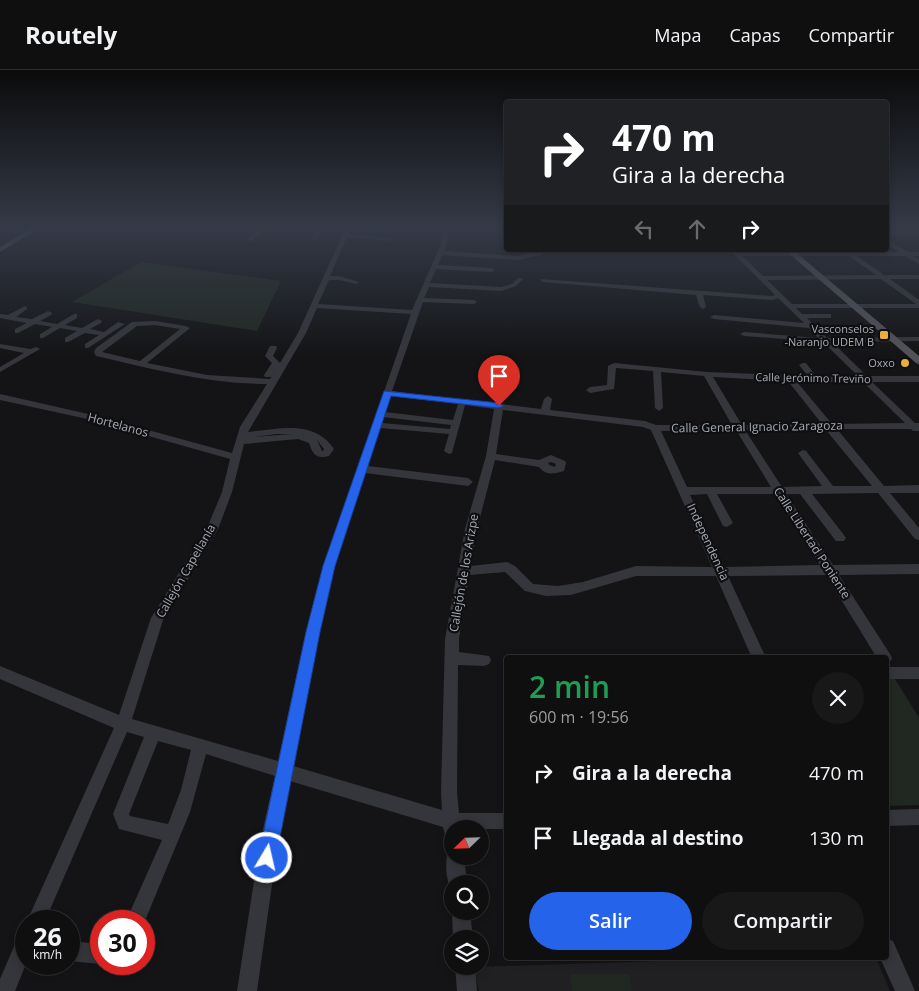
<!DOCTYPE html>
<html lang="es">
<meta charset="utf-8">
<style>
body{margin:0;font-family:"Open Sans",sans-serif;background:#181819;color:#f1f3f6;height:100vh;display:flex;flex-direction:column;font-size:19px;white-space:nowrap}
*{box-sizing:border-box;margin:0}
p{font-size:16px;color:#9b9c9f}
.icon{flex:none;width:28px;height:28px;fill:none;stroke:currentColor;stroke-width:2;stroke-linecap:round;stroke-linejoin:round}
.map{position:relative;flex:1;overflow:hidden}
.drawer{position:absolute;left:504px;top:585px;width:385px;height:305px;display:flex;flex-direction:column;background:#0f0f10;border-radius:5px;box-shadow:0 2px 8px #0003,0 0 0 1px #2f2f30}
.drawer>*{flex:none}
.guide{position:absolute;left:504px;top:30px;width:385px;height:152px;border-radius:5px;box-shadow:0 2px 8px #0003,0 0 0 1px #2f2f30;background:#202124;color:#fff;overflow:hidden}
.needle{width:32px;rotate:247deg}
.buttons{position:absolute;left:444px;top:750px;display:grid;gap:10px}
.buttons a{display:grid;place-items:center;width:45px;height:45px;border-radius:50%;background:#0f0f10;box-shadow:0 2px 8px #0003,0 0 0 1px #2f2f30;font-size:25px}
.speed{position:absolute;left:15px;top:840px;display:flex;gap:10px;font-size:25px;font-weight:700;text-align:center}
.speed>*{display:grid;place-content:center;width:65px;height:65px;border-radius:50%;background:#0f0f10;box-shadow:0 2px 8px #0003,0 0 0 1px #2f2f30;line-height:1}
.speed small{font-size:12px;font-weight:400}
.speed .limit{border:8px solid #d22;background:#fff;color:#111}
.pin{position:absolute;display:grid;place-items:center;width:42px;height:42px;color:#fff;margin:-51px -21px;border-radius:50% 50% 50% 0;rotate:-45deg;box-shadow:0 0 5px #0007}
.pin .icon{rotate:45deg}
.me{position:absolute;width:55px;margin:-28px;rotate:9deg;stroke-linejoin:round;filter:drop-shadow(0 0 4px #0008)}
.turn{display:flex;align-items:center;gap:18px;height:105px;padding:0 25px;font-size:22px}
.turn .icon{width:65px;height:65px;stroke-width:2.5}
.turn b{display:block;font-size:35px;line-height:42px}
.lanes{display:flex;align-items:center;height:48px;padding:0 25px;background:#0003;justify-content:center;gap:25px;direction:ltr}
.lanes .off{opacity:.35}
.round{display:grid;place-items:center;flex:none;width:52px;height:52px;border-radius:26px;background:#181819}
.summary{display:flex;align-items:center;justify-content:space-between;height:85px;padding:0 25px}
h1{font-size:30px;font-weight:600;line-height:38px;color:#1e9e55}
.cta{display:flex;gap:10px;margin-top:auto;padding:10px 25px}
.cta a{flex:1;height:58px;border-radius:30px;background:#2563eb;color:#fff;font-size:20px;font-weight:600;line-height:58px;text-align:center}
.cta a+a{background:#181819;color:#f1f3f6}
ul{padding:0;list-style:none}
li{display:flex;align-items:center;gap:15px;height:65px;padding:0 25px}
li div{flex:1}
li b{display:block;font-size:19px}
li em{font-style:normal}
header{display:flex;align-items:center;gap:30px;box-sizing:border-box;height:70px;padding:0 25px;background:#0f0f10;border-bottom:1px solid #2f2f30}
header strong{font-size:24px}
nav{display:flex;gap:28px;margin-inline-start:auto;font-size:18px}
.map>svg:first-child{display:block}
.built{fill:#202023}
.green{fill:#202821}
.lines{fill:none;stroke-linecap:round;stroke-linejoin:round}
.minor{fill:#35363b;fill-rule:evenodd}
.major{fill:#515359;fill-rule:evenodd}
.route{fill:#2563eb;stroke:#184099}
.poi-dot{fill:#eaaf38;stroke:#0f0f11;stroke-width:2}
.labels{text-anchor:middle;stroke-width:4.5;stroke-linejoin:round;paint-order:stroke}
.far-poi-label{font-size:11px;fill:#a6abb5;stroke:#0f0f11;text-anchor:end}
.far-street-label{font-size:11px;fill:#a6abb5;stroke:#0f0f11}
.street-label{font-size:12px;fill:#a6abb5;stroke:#0f0f11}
</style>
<header>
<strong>Routely</strong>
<nav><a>Mapa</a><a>Capas</a><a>Compartir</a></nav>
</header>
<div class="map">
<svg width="919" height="921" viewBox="0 0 919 921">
<rect width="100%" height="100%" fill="#141416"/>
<path class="built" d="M748,888H876L890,921H479L474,897Z"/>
<path class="green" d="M141,192L281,211L257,261L72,232Z
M886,609H895L919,648V735L886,736Z
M570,904H629L632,921H572Z"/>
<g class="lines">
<path class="minor" d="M259,157H265L252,171H248V169Z
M319,157H324L315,171H311Z
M346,157H352L349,164L392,169L389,171L347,167L330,206H339L359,212L356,214L339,210H329L318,234L412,240L441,174L443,157H449L447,174L444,181L518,186L544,180L542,185L518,190L442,185L438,195L492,198L495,200L492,202L436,199L430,213L501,217L512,214L518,208L523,209L516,216L501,221L429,217L424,228L474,230L477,232L474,234L423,232L392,321L541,339L544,329L548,326L552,329L550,340L645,351L656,355H732L704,306L661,302L663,338L659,341L655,338L653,301L616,298L614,319L590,323L586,320L590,317L607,315L608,296L614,293L707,302L808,306L799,295L803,293H806L816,306H858L823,272L744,266L740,264L744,262L818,268L809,258L714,249L710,247L714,245L804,253L778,228L772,230L703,225L706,237L703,239L700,237L696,225L543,212L541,211V209L772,226L775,225L730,180H736L739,182H900L886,174V169L908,182H919V186H913L919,189V194L905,186H857L884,205H919V209H890L919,230V238H796L802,244H831V248H807L827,268L919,267V271L832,272L867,306H919V312H872L915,353H919V361H913L911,359H837L884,416L919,415V423H890L919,458V470L915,469L878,423L812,424L844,465L846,468L844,471H836L800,424H786L833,495L919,494V504L839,505L890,584L892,588L890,592L886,594V588H877L826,505L728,506L766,588H752L716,506H636L571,525L546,526L525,521L505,502L469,505L459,569V582L489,586L491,590L489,594L484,596L458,595L457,722L459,743H506V759H452V772L446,769L443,757L290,711L278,772L257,921H237L260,772L275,706L206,684L190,742L144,853V851H126L162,770L119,759L113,744L144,667L127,662L45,851H27L114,658L0,609V596L119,645L151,548L207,458L222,422L230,389L92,350L0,330V324L97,346L232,383L240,357L267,314C209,314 152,299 96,286L94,282L96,278L132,252L155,251L186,256L190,258L147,293L207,305L270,309L276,299L271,307H265L264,305L272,293L265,286L270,276H276L277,278L273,286L280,293L298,263ZM742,186H849L876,205L763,206ZM881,209L916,234H792L767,210ZM317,238L411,244L323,497L306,561L278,691L132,649L163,550L218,459L232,422L244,374L298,369L309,373C313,385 316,389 329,386L334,379C314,349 279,359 248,362L306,263ZM155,255L180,259L140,291L102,282L137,256ZM713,307L788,311L822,354L742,355ZM797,312H863L905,353L832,354ZM390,326L458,334L453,350L385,342ZM465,335L494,339L486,386L465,459L445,569L441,722L442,740L293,696L320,561L335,497L365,403L468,416L473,412L468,408L368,396L380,358L449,364L444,381L449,384L452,383ZM503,340L643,357L651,360L712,497L636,496L583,512L558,516L533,514L515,496L507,492L471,496L477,459L495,390L539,397C546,406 554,404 564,401L566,393L565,391L551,385L539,390L496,384ZM383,347L451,355L450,359L382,353ZM736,360L771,417H687L661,361ZM745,360H826L872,416H833L806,381L803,380L798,383L822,416L782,417ZM277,364H292L254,367ZM317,370L324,379L323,381H322ZM551,392L556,394L555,397L549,395L548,393ZM707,424L723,456L727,457L733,453L717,424H775L820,495L724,497L690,425ZM158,671L191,680L181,720L168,754L130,746L129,744Z
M886,161H919V165H886Z
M575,180H581V181L578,183Z
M669,180H704L701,182H672Z
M25,236L27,237V239L16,247L32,249L48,241L52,243L51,245L40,251L57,254L74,244H77V248L65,255L82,258L98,249L102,251L101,253L90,259L104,262L118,252L125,254L88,278H85V274L99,265L85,263L68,272H65V268L77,261L60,258L43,268H40V264L52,257L35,254L18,263H15V259L27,253L0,248V244L8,245Z
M0,274L30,279L36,277L40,279L0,302V297L24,283L0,278Z
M886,597H919V609H886Z
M919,739V755L886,756V740Z
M452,778V786H464L467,814H452V821C446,811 444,791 449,780Z
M452,839V841H470L473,869H453L452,841Z
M26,862V894L15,921H0V909L19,865Z
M886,868L893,871L915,921H895L880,888H886Z
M69,871L101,874V894L69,891Z
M455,896H475L477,921H457Z"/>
<path class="major" d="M33,157H42L0,182V177Z
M785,180H793L919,286V294L916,293Z"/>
</g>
<linearGradient id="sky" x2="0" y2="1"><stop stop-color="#0b0b0c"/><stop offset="0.55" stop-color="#343a47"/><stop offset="1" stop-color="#343a47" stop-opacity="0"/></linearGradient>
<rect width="919" height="286" fill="url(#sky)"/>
<path class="route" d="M384,321L499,333L504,336L499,338L391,326L335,496L320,562L276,788L274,794L267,797L261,794L258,788L306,562L323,496Z"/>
<g class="poi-dot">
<rect x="879" y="260" width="10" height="10" rx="2.5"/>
<circle cx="905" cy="293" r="5"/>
</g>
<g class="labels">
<g class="far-poi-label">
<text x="874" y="263">Vasconselos<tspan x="874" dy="13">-Naranjo UDEM B</tspan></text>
<text x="895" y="297">Oxxo</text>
</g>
<g class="far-street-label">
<text transform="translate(813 308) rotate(1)" y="4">Calle Jerónimo Treviño</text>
</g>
<g class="street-label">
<text transform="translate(118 355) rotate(15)" y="4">Hortelanos</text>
<text transform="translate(757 357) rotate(-1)" y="4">Calle General Ignacio Zaragoza</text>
<text transform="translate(708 472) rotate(65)" y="4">Independencia</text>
<text transform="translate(812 473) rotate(57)" y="4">Calle Libertad Poniente</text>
<text transform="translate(186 501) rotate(-60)" y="4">Callejón Capellanía</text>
<text transform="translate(464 503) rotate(-80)" y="4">Callejón de los Arizpe</text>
</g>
</g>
</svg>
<div class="buttons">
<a><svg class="needle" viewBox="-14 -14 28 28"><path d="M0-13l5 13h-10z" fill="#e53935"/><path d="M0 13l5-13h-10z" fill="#9b9c9f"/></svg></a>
<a><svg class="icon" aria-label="search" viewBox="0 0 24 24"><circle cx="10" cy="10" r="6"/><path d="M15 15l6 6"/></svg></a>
<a><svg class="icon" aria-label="layers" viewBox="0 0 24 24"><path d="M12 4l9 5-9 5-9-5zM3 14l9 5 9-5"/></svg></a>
</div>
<div class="speed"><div>26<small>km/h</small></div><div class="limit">30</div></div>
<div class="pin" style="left:499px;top:336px;background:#d93025"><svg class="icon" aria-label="arrive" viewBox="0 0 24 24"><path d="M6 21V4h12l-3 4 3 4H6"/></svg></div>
<svg class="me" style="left:267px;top:788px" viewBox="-20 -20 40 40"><circle r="17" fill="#2563eb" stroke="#fff" stroke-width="3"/><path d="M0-11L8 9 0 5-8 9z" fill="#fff"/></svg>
<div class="guide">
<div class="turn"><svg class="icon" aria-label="right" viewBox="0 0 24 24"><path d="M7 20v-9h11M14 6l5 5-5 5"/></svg><div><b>470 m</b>Gira a la derecha</div></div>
<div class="lanes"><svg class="icon off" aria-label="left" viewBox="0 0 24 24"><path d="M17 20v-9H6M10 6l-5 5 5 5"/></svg><svg class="icon off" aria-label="ahead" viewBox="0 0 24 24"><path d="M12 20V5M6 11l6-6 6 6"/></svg><svg class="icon" aria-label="right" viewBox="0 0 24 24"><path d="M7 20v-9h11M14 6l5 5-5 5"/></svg></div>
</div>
<section class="drawer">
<div class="summary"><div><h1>2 min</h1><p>600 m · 19:56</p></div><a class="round"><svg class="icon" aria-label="close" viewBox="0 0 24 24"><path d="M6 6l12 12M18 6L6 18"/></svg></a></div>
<ul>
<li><svg class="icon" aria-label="right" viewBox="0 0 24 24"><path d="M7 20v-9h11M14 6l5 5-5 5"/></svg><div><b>Gira a la derecha</b></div><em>470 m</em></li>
<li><svg class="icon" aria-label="arrive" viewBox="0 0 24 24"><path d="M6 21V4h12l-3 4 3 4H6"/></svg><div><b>Llegada al destino</b></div><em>130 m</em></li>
</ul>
<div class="cta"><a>Salir</a><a>Compartir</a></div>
</section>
</div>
